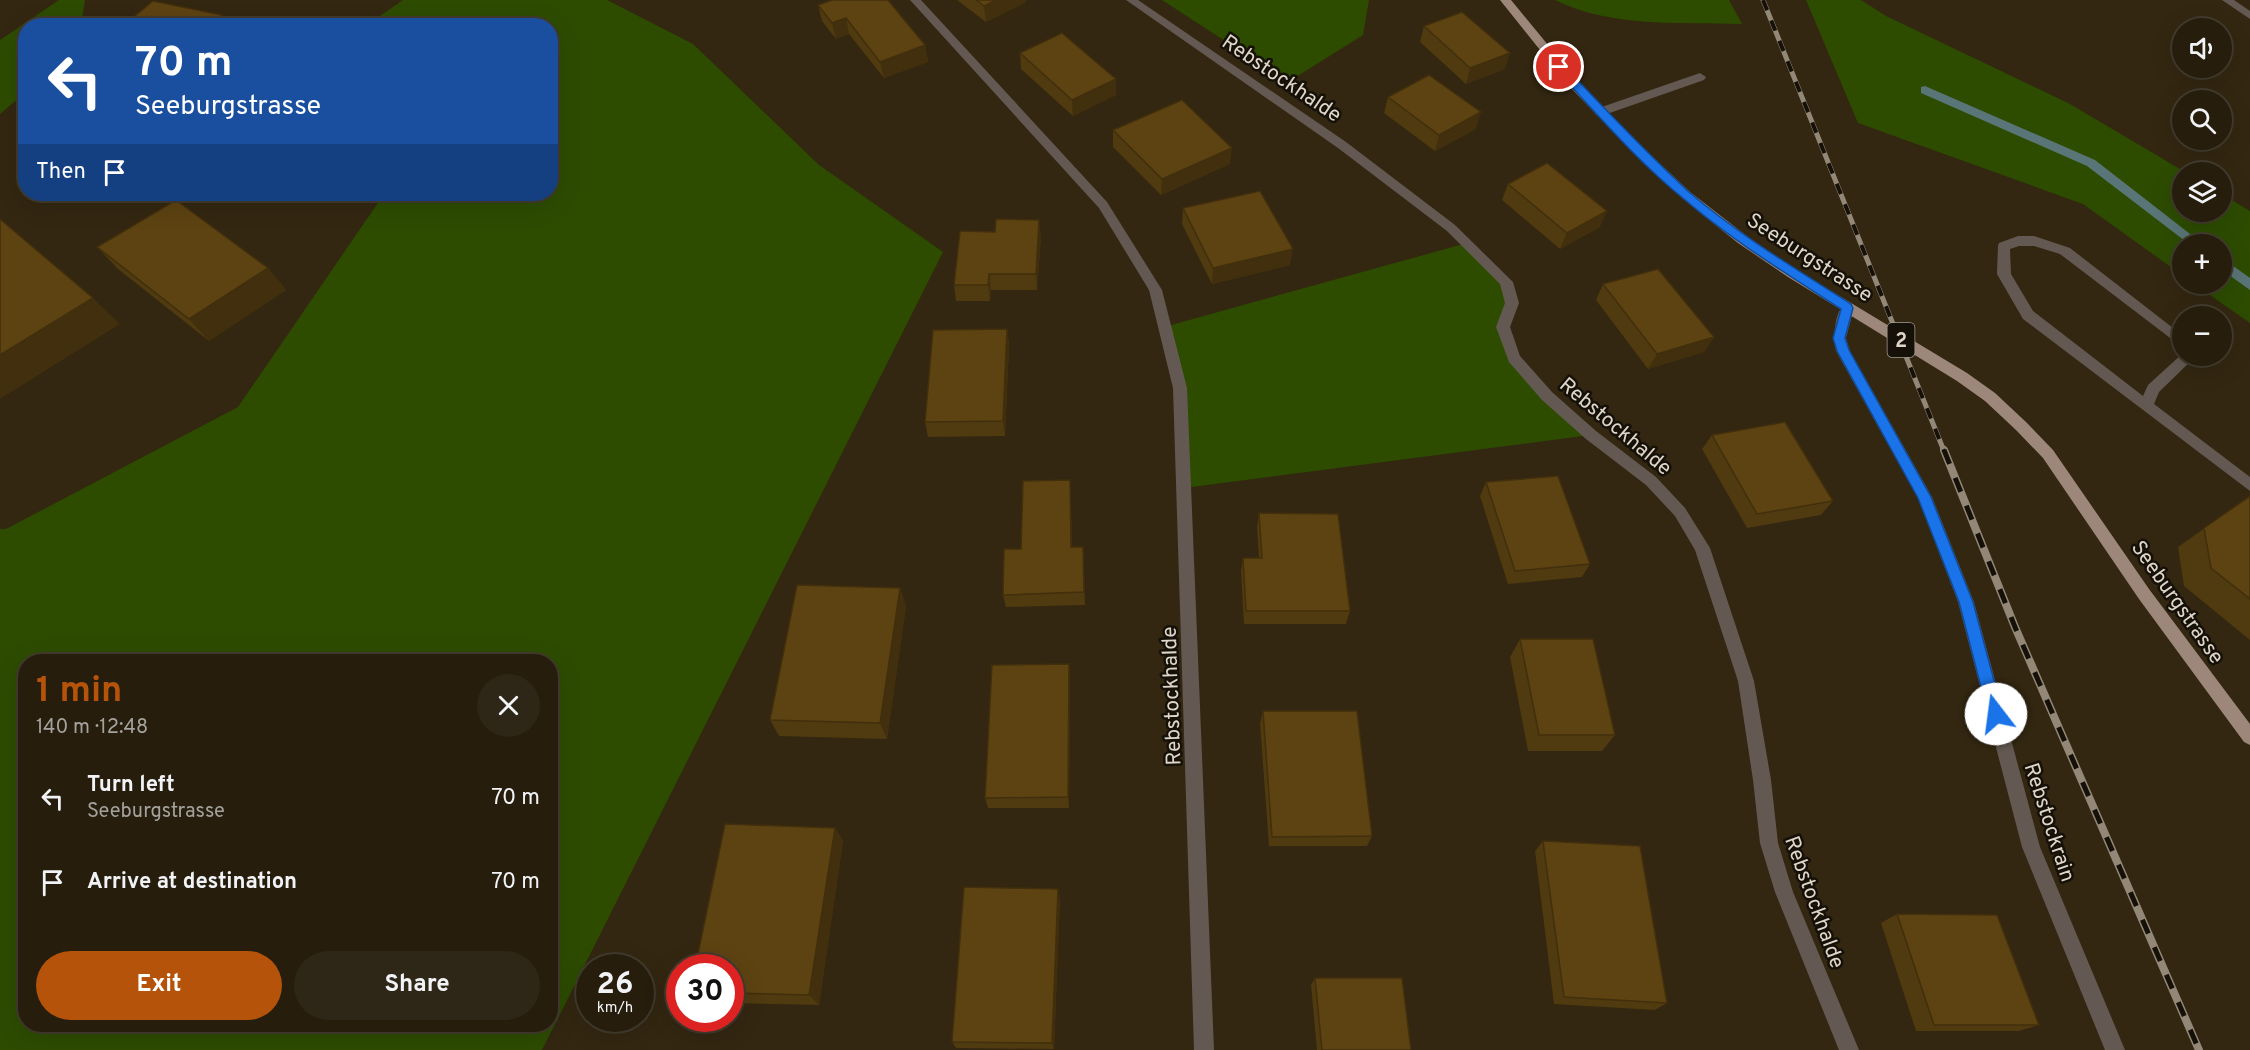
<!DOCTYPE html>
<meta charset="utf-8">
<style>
body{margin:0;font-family:Overpass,sans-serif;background:#2e2616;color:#f1f3f6;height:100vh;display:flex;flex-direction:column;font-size:22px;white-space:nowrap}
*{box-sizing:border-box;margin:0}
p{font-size:20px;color:#a4a29d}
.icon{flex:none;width:33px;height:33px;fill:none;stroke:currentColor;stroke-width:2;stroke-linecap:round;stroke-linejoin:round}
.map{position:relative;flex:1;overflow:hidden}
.drawer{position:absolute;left:18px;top:654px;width:540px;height:378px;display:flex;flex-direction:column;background:#261d0d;border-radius:24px;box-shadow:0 6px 24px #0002,0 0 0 2px #423b2e}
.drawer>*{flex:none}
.banner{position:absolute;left:18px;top:18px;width:540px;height:183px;border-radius:24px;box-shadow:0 6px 24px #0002,0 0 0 2px #423b2e;background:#1a4fa0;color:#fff;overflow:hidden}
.controls{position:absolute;left:2172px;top:18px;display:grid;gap:12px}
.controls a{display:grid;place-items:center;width:60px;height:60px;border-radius:50%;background:#261d0d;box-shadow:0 6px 24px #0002,0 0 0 2px #423b2e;font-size:30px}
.speed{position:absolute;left:576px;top:954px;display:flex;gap:12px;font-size:30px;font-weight:700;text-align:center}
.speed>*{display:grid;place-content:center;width:78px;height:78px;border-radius:50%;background:#261d0d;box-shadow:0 6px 24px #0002,0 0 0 2px #423b2e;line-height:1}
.speed small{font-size:15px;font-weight:400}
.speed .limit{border:9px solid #d22;background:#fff;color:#111}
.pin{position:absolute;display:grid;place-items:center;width:51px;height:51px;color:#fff;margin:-26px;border:3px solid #fff;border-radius:50%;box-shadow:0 2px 6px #0007}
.me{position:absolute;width:66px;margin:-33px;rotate:345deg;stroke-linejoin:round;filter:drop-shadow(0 0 4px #0008)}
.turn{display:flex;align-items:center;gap:21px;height:126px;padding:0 18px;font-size:27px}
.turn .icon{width:78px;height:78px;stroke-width:2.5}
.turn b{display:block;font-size:42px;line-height:51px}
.then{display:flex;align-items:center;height:57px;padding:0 18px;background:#0003;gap:12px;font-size:22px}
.round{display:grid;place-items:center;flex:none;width:63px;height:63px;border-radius:32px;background:#2e2616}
.head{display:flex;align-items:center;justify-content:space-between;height:102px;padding:0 18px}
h1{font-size:36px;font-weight:700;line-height:45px;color:#b45309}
.cta{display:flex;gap:12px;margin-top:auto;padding:12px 18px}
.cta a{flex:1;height:69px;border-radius:36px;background:#b45309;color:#fff;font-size:24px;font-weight:700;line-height:69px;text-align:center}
.cta a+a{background:#2e2616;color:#f1f3f6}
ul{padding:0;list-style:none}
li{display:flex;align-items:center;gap:18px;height:84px;padding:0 18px}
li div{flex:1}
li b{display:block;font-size:22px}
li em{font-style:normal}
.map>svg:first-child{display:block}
.green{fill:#2d4c00;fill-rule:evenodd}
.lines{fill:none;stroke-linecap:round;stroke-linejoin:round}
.stream{fill:#5a7577;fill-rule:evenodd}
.service{fill:#635952;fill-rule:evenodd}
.minor{fill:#635952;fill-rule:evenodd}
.primary{fill:#9d877a;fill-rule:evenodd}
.rail-far1-casing{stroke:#938878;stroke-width:5}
.rail-casing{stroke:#938878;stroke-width:8}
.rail-far1{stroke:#161108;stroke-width:4;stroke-dasharray:11;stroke-linecap:butt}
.rail{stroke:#161108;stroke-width:5;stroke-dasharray:15;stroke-linecap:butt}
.wall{fill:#503a0f}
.shaded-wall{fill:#412f0d}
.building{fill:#5d4312;stroke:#412f0d;stroke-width:1.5}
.route{fill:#1a73e8;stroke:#114b97;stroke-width:1.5}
.labels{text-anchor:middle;stroke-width:5;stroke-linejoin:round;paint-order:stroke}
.shield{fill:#161108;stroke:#a39b90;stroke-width:1.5}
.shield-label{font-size:20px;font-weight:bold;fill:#dfd6ca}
.street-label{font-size:21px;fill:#dfd6ca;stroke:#161108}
</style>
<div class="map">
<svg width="2250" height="1050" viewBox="0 0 2250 1050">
<rect width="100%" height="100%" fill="#332711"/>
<path class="green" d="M59,0H85L81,25L26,26L25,93L0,114V40Z
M403,0H607L693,44L819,165L943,252L542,1050H0V529H6L238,407L384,194H550V26H384L374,20ZM26,662H550V1024H26Z
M1162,0H1369L1363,35L1288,82Z
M1555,0H1729L1742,24C1681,22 1611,28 1555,0Z
M1806,0H1861L1886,16L2070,104L2185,172H2182V212H2222V194L2250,211V323L2194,284H2222V244H2182V275L2083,204L1858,123Z
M1467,243L1506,282L1512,303L1503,327L1514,358L1591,435L1184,488L1180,388L1164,327Z"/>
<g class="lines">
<path class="stream" d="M1925,86L2095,160L2203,244H2189L2087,166L1921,93V87Z
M2222,258L2250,278V290L2222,270Z"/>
<path class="service" d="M2222,0H2234L2250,11V19Z
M208,15L242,24L243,26H223L204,20V16Z
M1700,73L1706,77L1704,80L1604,115H1596L1594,112L1596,109Z
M2018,236H2034L2070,248L2182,335V347L2060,254L2034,246H2019L2010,249L2011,274L2033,311L2143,396L2148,385L2182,354L2196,356L2159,392L2154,404L2250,477V491L2023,319L1997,274L1998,246L1999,243Z"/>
<path class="minor" d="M910,0H921L1107,202L1162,290L1187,388L1214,1050H1194L1173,388L1149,290L1099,208Z
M1126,0H1138L1346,142L1455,225L1513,282L1519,303L1510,327L1520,356L1552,392L1596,431L1656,477L1685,508L1710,548L1754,681L1771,780L1778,843L1793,892L1859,1050H1839L1775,892L1760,843L1753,780L1738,681L1695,550L1675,516L1646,485L1586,439L1542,400L1509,362L1496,327L1505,303L1500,284L1447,231L1338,148Z
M1847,303L1854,308L1846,338L1850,351L1932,497L1974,602L2040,847L2125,1050H2105L2022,847L1958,602L1918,498L1836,351C1833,339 1834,308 1847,303Z"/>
<path class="primary" d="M1500,0H1511L1576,79L1640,145L1690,192L1748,237L1798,271L1967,373L1995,393L2026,422L2053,450L2149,589L2250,724V745L2244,742L2139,599L2043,458L2016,430L1985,401L1957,381L1788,277L1738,243L1682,198L1632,151L1568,85Z"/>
<defs>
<path id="rail-far1" d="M1763,0L1944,451"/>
<path id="rail" d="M1944,450L2015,627L2199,1050"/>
</defs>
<use href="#rail-far1" class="rail-far1-casing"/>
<use href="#rail" class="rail-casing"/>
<use href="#rail-far1" class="rail-far1"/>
<use href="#rail" class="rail"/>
</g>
<path class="wall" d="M957,0H1026V2L986,22Z
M818,5L925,45L928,62L884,78L849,34L836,39L822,21Z
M1424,26L1505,69L1466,84L1420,42Z
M1020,53L1116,79V95L1073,116L1021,69Z
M1388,97L1476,129L1435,151L1384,113Z
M1113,130L1230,164L1161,195L1113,147Z
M1508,184L1600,227L1560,249L1502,200Z
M1183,208L1290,265L1212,284L1182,224Z
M1041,236L1037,290H991L990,301H956L954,285Z
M97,247L268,268L286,290L209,341L118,269Z
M1603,284L1714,337L1704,352L1648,369L1596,300Z
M1007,329L1009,345L1005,436L928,437L925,422Z
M1712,435L1833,501L1821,515L1747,528L1702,449Z
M1070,480L1072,547H1083L1085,605L1006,607L1003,595L1021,549Z
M1486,482L1590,564L1582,577L1508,584L1480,496Z
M2250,496V640L2184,586L2178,547Z
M1259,513L1350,611L1346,624H1244L1241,571L1243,558H1259L1257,527Z
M900,588L906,606L887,739L779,736L770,720Z
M1520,639L1615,735L1602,751H1528L1510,657Z
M1069,664L1070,676L1069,808H988L985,798Z
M1263,711L1372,836L1367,846H1269L1260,723Z
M835,828L843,841L819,1005L730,1003V968Z
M1543,841L1667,1003L1655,1010L1554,1004L1535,851Z
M1060,897L1054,1049L956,1048L952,1042Z
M1897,914L2039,1025L2019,1031H1916L1881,923Z
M1315,978L1411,1050H1317L1311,985Z"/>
<path class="shaded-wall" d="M996,0H1026V2L986,22L984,6Z
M222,15L229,26H210Z
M846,18L849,34L836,39L832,23Z
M925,45L928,62L884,78L880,62Z
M1510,53L1505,69L1466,84L1470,68Z
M1116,79V95L1073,116L1072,100Z
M1481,112L1476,129L1435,151L1439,135Z
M1232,148L1230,164L1161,195L1162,179Z
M1607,211L1600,227L1560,249L1567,233Z
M1039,220L1041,236L1037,290L1036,274Z
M1293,249L1290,265L1212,284L1213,268Z
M268,268L286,290L209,341L189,319Z
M989,274L991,290L990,301L988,285Z
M93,298L120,324L0,399V355Z
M1007,329L1009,345L1005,436L1003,421Z
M1714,337L1704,352L1648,369L1657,354Z
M1070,480L1071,494L1072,561L1071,547Z
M900,588L906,606L887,739L880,723Z
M1069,664L1070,676L1069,808L1068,797Z
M835,828L843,841L819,1005L809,995Z
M1058,889L1060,897L1054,1049L1052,1043Z"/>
<path class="building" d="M832,0H888L925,45L880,62L846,18L832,23L818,5Z
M976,0H996L984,6Z
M153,1L222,15L210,26L124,25Z
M1462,12L1510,53L1470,68L1424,26Z
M264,21L283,26H259Z
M1062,33L1116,79L1072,100L1020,53Z
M1429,75L1481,112L1439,135L1388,97Z
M1182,100L1232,148L1162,179L1113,130Z
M1547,163L1607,211L1567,233L1508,184Z
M1260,191L1293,249L1213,268L1183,208Z
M176,200L268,268L189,319L97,247Z
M0,219L93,298L0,355Z
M996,219L1039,220L1036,274H989L988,285H954L960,231L995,232Z
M1658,269L1714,337L1657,354L1603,284Z
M1007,329L1003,421L925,422L933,330Z
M1785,422L1833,501L1757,514L1712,435Z
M1558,476L1590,564L1515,571L1486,482Z
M1070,480L1071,547H1083L1084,592L1003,595L1004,549H1021L1023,481Z
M2250,496V599L2211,568L2204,528Z
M1259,513L1338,514L1350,611H1246L1243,558H1262Z
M797,585L900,588L880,723L770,720Z
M1520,639H1593L1615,735H1539Z
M1069,664L1068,797L985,798L992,665Z
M1263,711H1357L1372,836L1272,837Z
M725,824L835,828L809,995L730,993V968H695Z
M1543,841L1640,846L1667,1003L1564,997Z
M964,887L1058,889L1052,1043L952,1042Z
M1897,914L1997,915L2039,1025H1934Z
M1315,978H1402L1411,1050H1322Z"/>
<path class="route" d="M1559,64L1563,65C1604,108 1645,152 1689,192C1739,235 1796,269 1851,304L1853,308L1845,338L1849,350L1931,497L1973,602L2003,714L2001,719L1996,721L1990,719L1988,714L1959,602L1918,498L1837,351L1833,338L1841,309C1787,274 1733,241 1684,199C1637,161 1597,114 1556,70V65Z"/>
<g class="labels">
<rect class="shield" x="1887.5" y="323" width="27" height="34" rx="4.5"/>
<g class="shield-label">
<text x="1901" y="347">2</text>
</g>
<g class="street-label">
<text transform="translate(1282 78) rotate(34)" y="7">Rebstockhalde</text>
<text transform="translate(1810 257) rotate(33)" y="7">Seeburgstrasse</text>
<text transform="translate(1616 426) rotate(40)" y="7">Rebstockhalde</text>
<text transform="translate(2178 602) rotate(55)" y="7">Seeburgstrasse</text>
<text transform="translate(1171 696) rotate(-92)" y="7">Rebstockhalde</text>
<text transform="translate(2050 822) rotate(72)" y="7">Rebstockrain</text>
<text transform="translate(1815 902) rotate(70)" y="7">Rebstockhalde</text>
</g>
</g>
</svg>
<div class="controls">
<a><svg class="icon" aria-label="sound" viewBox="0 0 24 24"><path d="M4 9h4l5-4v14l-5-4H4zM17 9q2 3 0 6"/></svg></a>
<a><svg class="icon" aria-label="search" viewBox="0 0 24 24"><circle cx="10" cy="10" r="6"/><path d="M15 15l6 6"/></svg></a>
<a><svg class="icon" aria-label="layers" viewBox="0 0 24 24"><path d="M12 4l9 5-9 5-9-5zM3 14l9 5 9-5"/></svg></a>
<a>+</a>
<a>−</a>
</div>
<div class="speed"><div>26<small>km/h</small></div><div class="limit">30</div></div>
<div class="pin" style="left:1559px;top:67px;background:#d93025"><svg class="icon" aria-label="arrive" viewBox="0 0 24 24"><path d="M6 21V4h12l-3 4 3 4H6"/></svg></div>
<svg class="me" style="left:1996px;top:714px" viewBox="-20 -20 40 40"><circle r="19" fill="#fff"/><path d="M0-13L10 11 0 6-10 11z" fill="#1a73e8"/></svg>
<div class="banner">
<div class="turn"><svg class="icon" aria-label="left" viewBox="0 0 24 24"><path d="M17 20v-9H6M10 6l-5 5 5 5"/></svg><div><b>70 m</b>Seeburgstrasse</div></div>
<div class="then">Then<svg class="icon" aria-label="arrive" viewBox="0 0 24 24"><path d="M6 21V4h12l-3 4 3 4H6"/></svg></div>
</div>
<section class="drawer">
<div class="head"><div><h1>1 min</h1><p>140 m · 12:48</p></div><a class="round"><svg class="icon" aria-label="close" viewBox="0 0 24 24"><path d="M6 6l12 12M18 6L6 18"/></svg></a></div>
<ul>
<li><svg class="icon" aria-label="left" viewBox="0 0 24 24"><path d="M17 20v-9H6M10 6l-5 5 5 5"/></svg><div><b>Turn left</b><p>Seeburgstrasse</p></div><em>70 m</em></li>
<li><svg class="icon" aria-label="arrive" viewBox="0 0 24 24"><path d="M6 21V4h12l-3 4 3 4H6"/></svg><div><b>Arrive at destination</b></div><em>70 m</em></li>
</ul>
<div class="cta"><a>Exit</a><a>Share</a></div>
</section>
</div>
